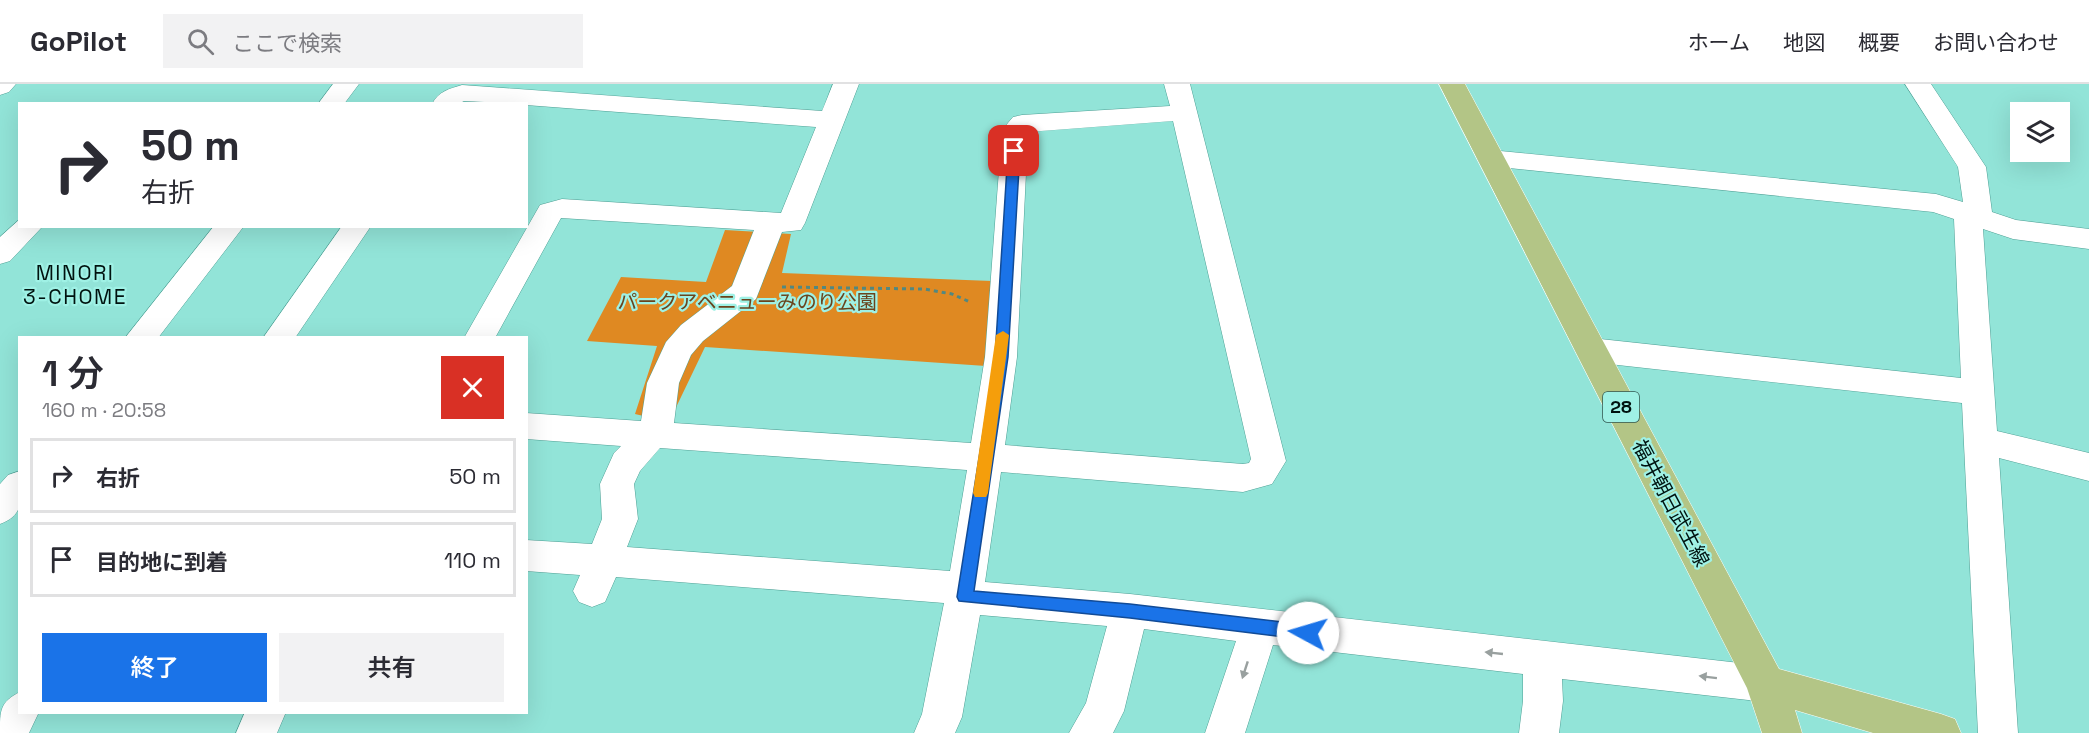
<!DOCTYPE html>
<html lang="ja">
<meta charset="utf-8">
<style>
body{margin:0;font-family:"Space Grotesk","Noto Sans JP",sans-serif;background:#f2f2f3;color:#2b2b33;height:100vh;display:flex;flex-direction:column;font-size:22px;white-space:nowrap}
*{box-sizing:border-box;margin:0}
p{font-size:20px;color:#7c7c81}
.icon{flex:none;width:33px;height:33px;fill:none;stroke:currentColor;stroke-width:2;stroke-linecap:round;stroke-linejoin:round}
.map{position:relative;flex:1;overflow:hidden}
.sheet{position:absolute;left:18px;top:252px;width:510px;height:378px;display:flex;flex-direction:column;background:#fff;border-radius:0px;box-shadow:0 6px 24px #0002}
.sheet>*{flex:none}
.hud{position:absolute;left:18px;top:18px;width:510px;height:126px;border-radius:0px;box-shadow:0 6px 24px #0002;background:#fff;color:#2b2b33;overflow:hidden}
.fabs{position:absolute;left:2010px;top:18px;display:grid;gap:12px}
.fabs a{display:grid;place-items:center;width:60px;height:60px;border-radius:0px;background:#fff;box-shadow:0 6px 24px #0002;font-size:30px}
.pin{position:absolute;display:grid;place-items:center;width:51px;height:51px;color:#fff;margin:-26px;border-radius:12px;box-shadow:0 3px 9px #0006}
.me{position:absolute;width:66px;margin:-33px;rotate:276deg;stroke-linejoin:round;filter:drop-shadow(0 0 4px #0008)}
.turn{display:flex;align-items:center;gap:21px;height:126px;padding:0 24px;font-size:27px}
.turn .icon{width:78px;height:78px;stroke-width:2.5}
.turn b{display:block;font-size:42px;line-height:51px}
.round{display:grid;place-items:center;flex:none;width:63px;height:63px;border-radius:0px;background:#f2f2f3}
.summary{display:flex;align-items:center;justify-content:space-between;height:102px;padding:0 24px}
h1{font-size:36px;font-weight:600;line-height:45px}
.action{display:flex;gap:12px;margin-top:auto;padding:12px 24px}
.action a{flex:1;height:69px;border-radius:0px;background:#1a73e8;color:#fff;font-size:24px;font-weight:600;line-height:69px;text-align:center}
.action a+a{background:#f2f2f3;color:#2b2b33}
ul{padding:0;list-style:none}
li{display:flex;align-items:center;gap:18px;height:75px;margin:0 12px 9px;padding:0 12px;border:3px solid #e1e1e2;border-radius:0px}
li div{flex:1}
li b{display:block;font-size:22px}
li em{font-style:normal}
header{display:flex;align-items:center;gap:36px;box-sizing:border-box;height:84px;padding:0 30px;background:#fff;border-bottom:2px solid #e1e1e2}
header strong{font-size:28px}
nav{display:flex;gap:33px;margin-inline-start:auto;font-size:21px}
.search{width:420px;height:54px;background:#f2f2f3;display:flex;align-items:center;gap:15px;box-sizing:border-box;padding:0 21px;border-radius:0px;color:#7c7c81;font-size:22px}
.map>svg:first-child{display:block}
.green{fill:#df8922}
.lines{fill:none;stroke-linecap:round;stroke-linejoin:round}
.minor-casing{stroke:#4ea095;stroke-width:1}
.major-casing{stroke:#fff;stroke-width:1}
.path{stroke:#528880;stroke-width:3;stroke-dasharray:4 4;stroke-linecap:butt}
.minor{fill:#fff;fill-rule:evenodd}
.major{fill:#b3c586;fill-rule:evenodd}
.oneway{fill:#99a09f}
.route{fill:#1a73e8;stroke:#114b97;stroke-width:1.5}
.slow{fill:#f59e0b}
.labels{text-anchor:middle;stroke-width:4.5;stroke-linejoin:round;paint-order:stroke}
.shield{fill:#9ff1e5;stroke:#30554f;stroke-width:1.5}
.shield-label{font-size:18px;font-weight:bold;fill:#00120f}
.park-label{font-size:20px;fill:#6a441d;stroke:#9ff1e5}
.street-label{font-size:20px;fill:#00120f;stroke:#9ff1e5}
.neighbourhood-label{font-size:21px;letter-spacing:1.5px;fill:#00120f;stroke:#9ff1e5}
</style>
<header>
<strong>GoPilot</strong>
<div class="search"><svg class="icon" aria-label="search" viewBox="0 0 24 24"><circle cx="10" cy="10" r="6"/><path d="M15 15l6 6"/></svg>ここで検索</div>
<nav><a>ホーム</a><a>地図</a><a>概要</a><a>お問い合わせ</a></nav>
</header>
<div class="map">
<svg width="2089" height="649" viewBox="0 0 2089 649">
<rect width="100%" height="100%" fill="#92e4d8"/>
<path class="green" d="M725,146L791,150L782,189L992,197L986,282L705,263L669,338L635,330L657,262L587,257L621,193L706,198Z"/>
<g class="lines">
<defs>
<path id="minor" d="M0,0H16L9,8L0,11Z
M333,0H359L344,20H318Z
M833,0H859L805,139L801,146L782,148L756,215L703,257L691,271L679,299L674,339L971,359L985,273L1002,46L1013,33L1022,31L1170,22L1164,0H1190L1286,377L1272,400L1243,408L1001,388L985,498L1130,510L1766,582L1780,587L1786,600L1780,613L1766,618L1562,595L1563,617L1559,649H1519L1523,617V590L1273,561L1245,649H1205L1236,557L1144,545L1124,627L1113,649H1069L1086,619L1107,542L980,531L962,633L955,649H914L922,630L944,519L616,493L605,518L592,523L579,518L573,507L580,491L526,487V456L592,460L602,435L600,400L614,369L621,362L526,355V329L641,337L647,299L666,258L681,241L732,202L754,146L561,134L495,254H464L540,121L562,115L781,129L816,43L526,21V20L464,17L458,20H432C439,7 449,5 462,1L822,27ZM1173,37L1251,375L1249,379L1243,380L1005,361L1017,273L1028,48ZM660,364L967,386L950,487L627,463L638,435L634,400L640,387Z
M1905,0H1931L1986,83L1992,128L2016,136L2089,145V165L2013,155L1983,145L1997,347L2089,369V397L1999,374L2018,649H1978L1962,319L1591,278L1580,274L1575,266L1580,258L1591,254L1961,294L1954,135L1933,128L1490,82L1480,80L1477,74L1480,68L1490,66L1936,110L1963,118L1958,83Z
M20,135V142H43L10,177L0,180V153Z
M214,142H244L158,254H125Z
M342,142H371L295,254H263Z
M20,387C20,412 27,430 0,440V400L8,391Z
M20,608V628H39L29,649H0C0,626 0,618 20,608Z
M245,628H286L277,649H236Z"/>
<path id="major" d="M1439,0H1465L1779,585L1941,630L1955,635L1961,649H1873L1795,626L1802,649H1762L1747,604Z"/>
</defs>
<use href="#minor" class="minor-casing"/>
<use href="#major" class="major-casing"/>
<path class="path" d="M782,203L924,205L952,210L970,218"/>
<use href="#minor" class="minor"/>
<use href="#major" class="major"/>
</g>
<defs><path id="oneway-solid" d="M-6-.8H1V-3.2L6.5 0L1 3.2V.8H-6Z" transform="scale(1.5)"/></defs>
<g class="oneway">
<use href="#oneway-solid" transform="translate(1494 569) rotate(-174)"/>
<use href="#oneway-solid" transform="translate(1245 586) rotate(108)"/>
<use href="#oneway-solid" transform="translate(1708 593) rotate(-173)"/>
</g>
<path class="route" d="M1014,63L1020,67L1008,273L974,507L1130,520L1308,541L1314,544L1316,549L1314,554L1308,556L1130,534L959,517L957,513L995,273L1008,67Z"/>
<path class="slow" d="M1003,247L1009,251L988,409L986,413H975L973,409L996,251Z"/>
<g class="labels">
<rect class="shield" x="1603" y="308" width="36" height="30" rx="4.5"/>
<g class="shield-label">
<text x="1621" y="329">28</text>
</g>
<g class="park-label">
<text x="747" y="225">パークアベニューみのり公園</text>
</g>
<g class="street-label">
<text transform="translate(1671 419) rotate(62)" y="7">福井朝日武生線</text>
</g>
<g class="neighbourhood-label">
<text x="75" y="196">MINORI<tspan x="75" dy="24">3-CHOME</tspan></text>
</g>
</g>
</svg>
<div class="fabs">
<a><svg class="icon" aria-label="layers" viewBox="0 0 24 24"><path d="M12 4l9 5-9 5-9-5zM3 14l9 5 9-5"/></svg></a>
</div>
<div class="pin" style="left:1014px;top:67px;background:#d93025"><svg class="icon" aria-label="arrive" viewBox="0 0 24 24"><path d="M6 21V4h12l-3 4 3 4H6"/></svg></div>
<svg class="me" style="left:1308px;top:549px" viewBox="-20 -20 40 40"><circle r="19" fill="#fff"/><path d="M0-13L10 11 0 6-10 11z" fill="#1a73e8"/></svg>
<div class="hud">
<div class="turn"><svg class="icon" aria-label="right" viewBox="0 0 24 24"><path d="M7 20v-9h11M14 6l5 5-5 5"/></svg><div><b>50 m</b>右折</div></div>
</div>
<section class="sheet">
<div class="summary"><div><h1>1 分</h1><p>160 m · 20:58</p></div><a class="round" style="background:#d93025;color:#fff"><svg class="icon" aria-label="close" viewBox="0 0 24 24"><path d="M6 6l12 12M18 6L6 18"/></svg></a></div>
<ul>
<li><svg class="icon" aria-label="right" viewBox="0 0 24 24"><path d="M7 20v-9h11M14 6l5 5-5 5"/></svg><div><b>右折</b></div><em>50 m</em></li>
<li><svg class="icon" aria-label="arrive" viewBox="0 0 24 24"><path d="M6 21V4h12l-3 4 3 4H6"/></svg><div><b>目的地に到着</b></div><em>110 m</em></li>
</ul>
<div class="action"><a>終了</a><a>共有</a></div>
</section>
</div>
